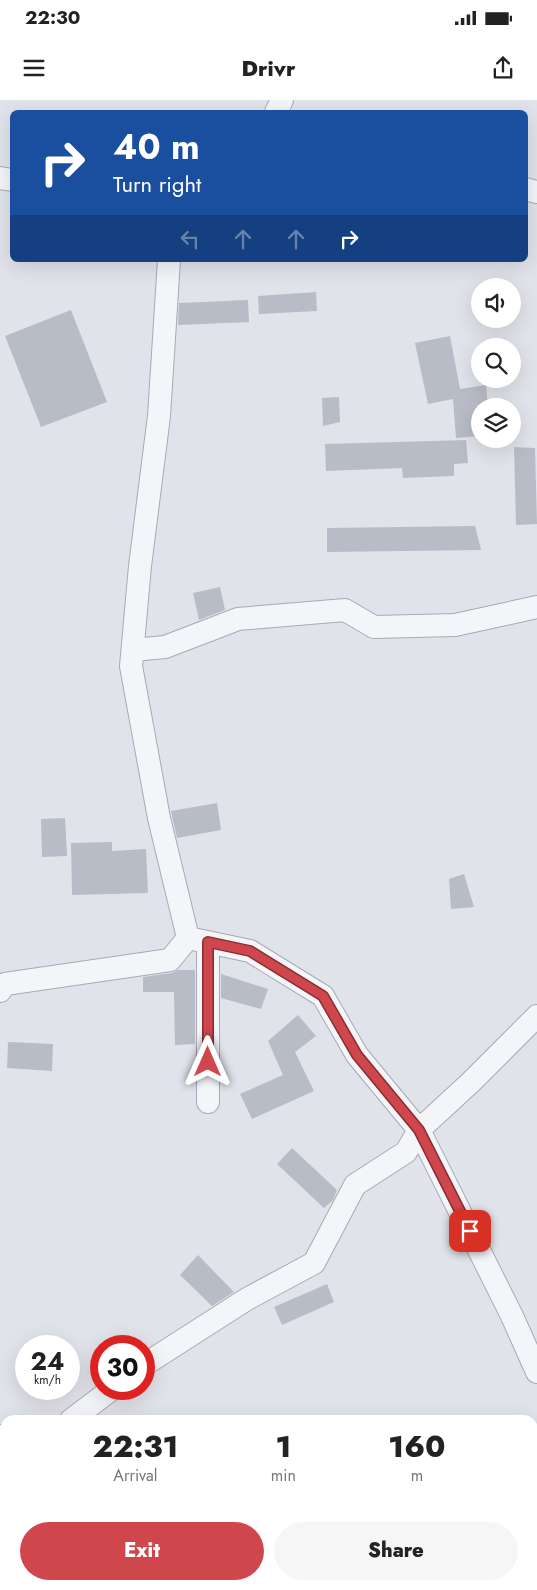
<!DOCTYPE html>
<style>
body{margin:0;font-family:Jost,sans-serif;background:#f6f6f6;color:#222;height:100vh;display:flex;flex-direction:column;font-size:19px;white-space:nowrap}
*{box-sizing:border-box;margin:0}
p{font-size:16px;color:#767676}
.icon{flex:none;width:28px;height:28px;fill:none;stroke:currentColor;stroke-width:2;stroke-linecap:round;stroke-linejoin:round}
.map{position:relative;flex:1;overflow:hidden}
.details{position:absolute;left:0px;top:1315px;width:538px;height:175px;display:flex;flex-direction:column;background:#fff;border-radius:15px 15px 0 0;box-shadow:0 5px 20px #0002}
.details>*{flex:none}
.top-card{position:absolute;left:10px;top:10px;width:518px;height:152px;border-radius:8px;box-shadow:0 5px 20px #0002;background:#1a4fa0;color:#fff;overflow:hidden}
.tools{position:absolute;left:471px;top:178px;display:grid;gap:10px}
.tools a{display:grid;place-items:center;width:50px;height:50px;border-radius:50%;background:#fff;box-shadow:0 5px 20px #0002;font-size:25px}
.speed{position:absolute;left:15px;top:1235px;display:flex;gap:10px;font-size:25px;font-weight:700;text-align:center}
.speed>*{display:grid;place-content:center;width:65px;height:65px;border-radius:50%;background:#fff;box-shadow:0 5px 20px #0002;line-height:1}
.speed small{font-size:12px;font-weight:400}
.speed .limit{border:8px solid #d22;background:#fff;color:#111}
.pin{position:absolute;display:grid;place-items:center;width:42px;height:42px;color:#fff;margin:-21px;border-radius:10px;box-shadow:0 2px 8px #0006}
.me{position:absolute;width:55px;margin:-28px;rotate:0deg;stroke-linejoin:round;filter:drop-shadow(0 0 4px #0008)}
.turn{display:flex;align-items:center;gap:18px;height:105px;padding:0 20px;font-size:22px}
.turn .icon{width:65px;height:65px;stroke-width:2.5}
.turn b{display:block;font-size:35px;line-height:42px}
.lanes{display:flex;align-items:center;height:48px;padding:0 20px;background:#0003;justify-content:center;gap:25px;direction:ltr}
.lanes .off{opacity:.35}
.eta{display:flex;justify-content:space-evenly;align-items:center;height:85px;text-align:center}
.eta b{font-size:30px;font-weight:800;line-height:35px}
.button{display:flex;gap:10px;margin-top:auto;padding:10px 20px}
.button a{flex:1;height:58px;border-radius:30px;background:#cf464d;color:#fff;font-size:20px;font-weight:800;line-height:58px;text-align:center}
.button a+a{background:#f6f6f6;color:#222}
.status{display:flex;justify-content:space-between;align-items:center;height:35px;padding:0 25px;background:#fff;direction:ltr}
.status svg{height:14px;fill:currentColor}
header{display:flex;justify-content:space-between;align-items:center;height:65px;padding:0 20px;background:#fff;font-size:22px;font-weight:800}
.map>svg:first-child{display:block}
.building{fill:#b8bcc6}
.lines{fill:none;stroke-linecap:round;stroke-linejoin:round}
.street-casing{stroke:#a6aab4;stroke-width:24}
.street{stroke:#f4f5f8;stroke-width:22}
.route-casing{stroke:#872e32;stroke-width:12}
.route{stroke:#cf464d;stroke-width:9}
</style>
<div class="status"><b>22:30</b><svg viewBox="0 0 49 12"><path d="M0 12V9h3v3zM5 12V6h3v6zM10 12V3h3v9zM15 12V0h3v12zM26 1h20v11H26zM47 4h2v5h-2z"/></svg></div>
<header><svg class="icon" aria-label="menu" viewBox="0 0 24 24"><path d="M4 6h16M4 12h16M4 18h16"/></svg>Drivr<svg class="icon" aria-label="share" viewBox="0 0 24 24"><path d="M12 15V3M7 8l5-5 5 5M5 13v7h14v-7"/></svg></header>
<div class="map">
<svg width="537" height="1490" viewBox="0 0 537 1490">
<rect width="100%" height="100%" fill="#e1e3ea"/>
<path class="building" d="M316,192L317,211L259,214L258,196Z
M248,200L249,222L178,225L179,203Z
M71,210L107,302L41,327L5,236Z
M450,236L460,289L486,285L488,306H480V336L456,338L453,299L428,304L415,243Z
M339,297L340,322L323,326L322,298Z
M466,340L468,363L454,364V376L403,378L402,368L326,371L325,344Z
M514,347L535,348L537,424L516,425Z
M475,426L481,450L327,452V428Z
M220,487L225,510L199,520L193,493Z
M217,703L221,730L177,738L171,711Z
M65,718L67,756L42,757L41,719Z
M112,742V751L146,749L148,793L72,795L71,743Z
M464,774L474,807L451,809L449,779Z
M177,870H195V944L175,945L174,892H143V877L172,873Z
M221,874L268,889L261,909L221,898Z
M298,915L316,936L295,952L314,991L252,1019L240,994L283,975L268,941Z
M8,942L53,944L52,971L7,968Z
M292,1048L337,1090L333,1100L324,1108L277,1064Z
M198,1155L234,1192L212,1206L180,1175Z
M327,1184L334,1202L282,1225L274,1207Z"/>
<g class="lines">
<defs>
<path id="street" d="M276,12L282,0
M0,78L12,80
M525,89L537,92
M169,160L159,316L140,466L131,566L159,718L188,838L250,851L323,896L357,955L419,1030L512,1216L537,1272
M133,550L165,547L238,519L345,510L374,527L455,525L537,507
M0,891L5,884L170,860L188,838
M208,1002V842
M144,1265L247,1199L314,1163L355,1085L406,1052L419,1030L471,982L537,916
M71,1320L112,1289
M0,1336H5"/>
</defs>
<use href="#street" class="street-casing"/>
<use href="#street" class="street"/>
</g>
<g class="lines">
<defs>
<path id="route" d="M208,962V842L250,851L323,896L357,955L419,1030L470,1131"/>
</defs>
<use href="#route" class="route-casing"/>
<use href="#route" class="route"/>
</g>
</svg>
<div class="tools">
<a><svg class="icon" aria-label="sound" viewBox="0 0 24 24"><path d="M4 9h4l5-4v14l-5-4H4zM17 9q2 3 0 6"/></svg></a>
<a><svg class="icon" aria-label="search" viewBox="0 0 24 24"><circle cx="10" cy="10" r="6"/><path d="M15 15l6 6"/></svg></a>
<a><svg class="icon" aria-label="layers" viewBox="0 0 24 24"><path d="M12 4l9 5-9 5-9-5zM3 14l9 5 9-5"/></svg></a>
</div>
<div class="speed"><div>24<small>km/h</small></div><div class="limit">30</div></div>
<div class="pin" style="left:470px;top:1131px;background:#d93025"><svg class="icon" aria-label="arrive" viewBox="0 0 24 24"><path d="M6 21V4h12l-3 4 3 4H6"/></svg></div>
<svg class="me" style="left:208px;top:962px" viewBox="-20 -20 40 40"><path d="M0-17L14 15 0 8-14 15z" fill="#cf464d" stroke="#fff" stroke-width="4"/></svg>
<div class="top-card">
<div class="turn"><svg class="icon" aria-label="right" viewBox="0 0 24 24"><path d="M7 20v-9h11M14 6l5 5-5 5"/></svg><div><b>40 m</b>Turn right</div></div>
<div class="lanes"><svg class="icon off" aria-label="left" viewBox="0 0 24 24"><path d="M17 20v-9H6M10 6l-5 5 5 5"/></svg><svg class="icon off" aria-label="ahead" viewBox="0 0 24 24"><path d="M12 20V5M6 11l6-6 6 6"/></svg><svg class="icon off" aria-label="ahead" viewBox="0 0 24 24"><path d="M12 20V5M6 11l6-6 6 6"/></svg><svg class="icon" aria-label="right" viewBox="0 0 24 24"><path d="M7 20v-9h11M14 6l5 5-5 5"/></svg></div>
</div>
<section class="details">
<div class="eta">
<div><b>22:31</b><p>Arrival</p></div>
<div><b>1</b><p>min</p></div>
<div><b>160</b><p>m</p></div>
</div>
<div class="button"><a>Exit</a><a>Share</a></div>
</section>
</div>
